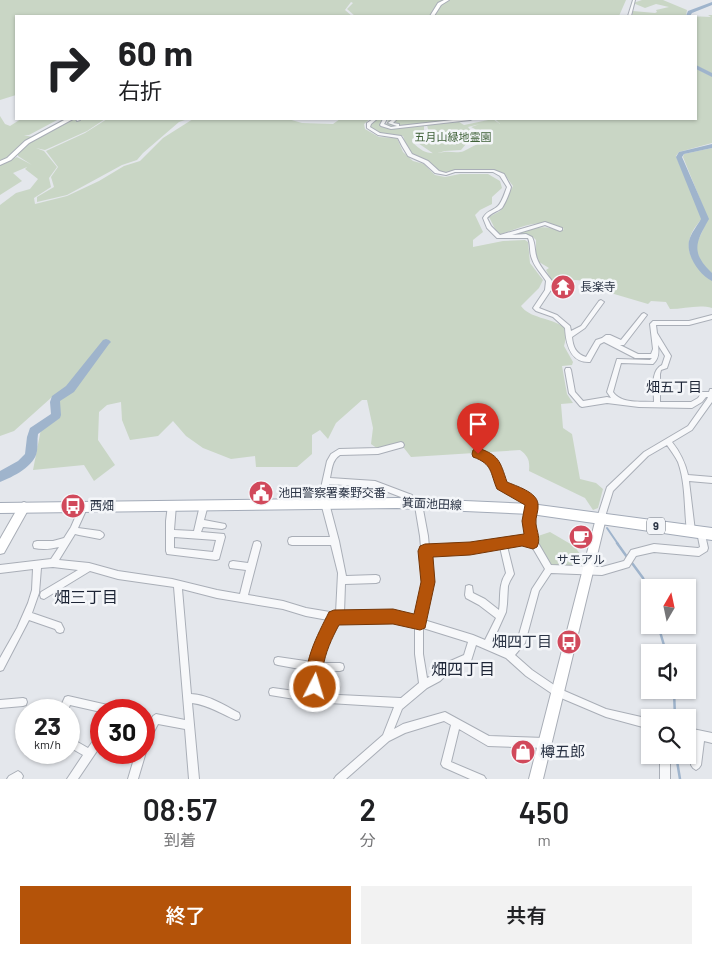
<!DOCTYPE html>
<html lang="ja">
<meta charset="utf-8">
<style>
body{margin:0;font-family:Barlow,"Noto Sans JP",sans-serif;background:#f2f2f2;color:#202124;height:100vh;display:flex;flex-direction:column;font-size:19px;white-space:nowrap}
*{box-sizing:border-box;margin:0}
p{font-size:16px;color:#757577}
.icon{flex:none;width:28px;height:28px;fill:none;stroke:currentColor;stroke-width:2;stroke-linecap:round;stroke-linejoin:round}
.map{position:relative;height:779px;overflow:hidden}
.side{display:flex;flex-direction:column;background:#fff;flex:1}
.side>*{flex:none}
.top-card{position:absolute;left:15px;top:15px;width:682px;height:105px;border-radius:0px;box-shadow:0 1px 4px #0004;background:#fff;color:#202124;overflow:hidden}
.needle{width:32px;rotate:9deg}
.tools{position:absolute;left:641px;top:579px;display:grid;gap:10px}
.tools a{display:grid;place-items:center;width:55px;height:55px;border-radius:0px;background:#fff;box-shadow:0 1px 4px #0004;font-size:25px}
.speed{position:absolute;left:15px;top:699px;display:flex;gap:10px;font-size:25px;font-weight:700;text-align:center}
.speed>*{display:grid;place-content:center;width:65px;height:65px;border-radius:50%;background:#fff;box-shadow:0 1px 4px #0004;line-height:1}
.speed small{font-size:12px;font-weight:400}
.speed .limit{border:8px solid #d22;background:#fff;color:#111}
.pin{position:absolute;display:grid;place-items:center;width:42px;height:42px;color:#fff;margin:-51px -21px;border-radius:50% 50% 50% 0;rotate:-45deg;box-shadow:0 0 5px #0007}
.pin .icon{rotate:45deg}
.me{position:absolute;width:55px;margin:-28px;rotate:5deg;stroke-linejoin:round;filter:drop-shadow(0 0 4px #0008)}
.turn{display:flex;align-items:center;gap:18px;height:105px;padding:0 20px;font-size:22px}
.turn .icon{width:65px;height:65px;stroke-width:2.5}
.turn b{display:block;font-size:35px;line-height:42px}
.eta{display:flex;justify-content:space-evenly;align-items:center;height:85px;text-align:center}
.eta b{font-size:30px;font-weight:600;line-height:35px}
.button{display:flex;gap:10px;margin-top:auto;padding:10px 20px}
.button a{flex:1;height:58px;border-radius:0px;background:#b45309;color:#fff;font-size:20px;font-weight:600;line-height:58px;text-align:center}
.button a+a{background:#f2f2f2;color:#202124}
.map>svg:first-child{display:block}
.green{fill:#c9d6c5}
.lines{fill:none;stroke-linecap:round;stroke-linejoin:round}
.stream-far1{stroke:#9fb4cc;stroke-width:2}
.stream{stroke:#9fb4cc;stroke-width:2.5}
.river{fill:#9fb4cc;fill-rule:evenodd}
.street-casing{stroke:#a9aeb7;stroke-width:2}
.secondary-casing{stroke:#a9aeb7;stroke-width:2}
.primary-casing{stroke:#a3abb8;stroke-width:2}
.street{fill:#f7f8fa;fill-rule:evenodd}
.secondary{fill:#fff;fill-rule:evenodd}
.primary{fill:#fff;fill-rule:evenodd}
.route{fill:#b45309;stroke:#753606}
.labels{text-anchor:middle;stroke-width:5;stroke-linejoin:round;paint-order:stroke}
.far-park-label{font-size:11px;fill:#3f6138;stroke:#f4f6f9}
.shield{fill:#f4f6f9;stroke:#676e7b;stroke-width:1}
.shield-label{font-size:11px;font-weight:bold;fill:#2b3445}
.poi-label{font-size:12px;fill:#2b3445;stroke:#f4f6f9;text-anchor:start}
.street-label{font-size:12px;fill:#2b3445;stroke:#f4f6f9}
.neighbourhood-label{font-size:14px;fill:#1d2536;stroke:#f4f6f9}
.near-poi-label{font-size:15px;fill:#2b3445;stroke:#f4f6f9;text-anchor:end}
.near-neighbourhood-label{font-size:16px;fill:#1d2536;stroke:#f4f6f9}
</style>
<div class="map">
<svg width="712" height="779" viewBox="0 0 712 779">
<rect width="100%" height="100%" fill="#e4e7ec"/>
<path class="green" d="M0,0H626L619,16H355L347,9L353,3L351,2L345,10L352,16H16V95L0,100Z
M642,0H663L687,10L686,16H632L633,11L655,13L657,12L656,10L669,7L656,4L645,8L633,3Z
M708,15H712V74L696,66V16H690L711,17Z
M696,68L712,76V143L679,152L676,156L702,218C698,224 693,229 691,235C683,253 698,270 712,280V308C699,304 684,309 670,309L666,302L651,301L648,304L604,291L599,282L563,279L552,281L546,270L549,268L539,262L536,256V240C529,232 519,236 511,235C531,229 541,223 561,231L564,229C539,217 526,226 501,234L497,233L489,217L500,211L513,186L505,175L493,170L443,172L437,170L427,160L414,156L406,145L403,136C390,134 380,136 369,126L377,119H383L380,125L391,129L424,126V131L412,139V142C424,153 428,155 444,152C450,151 457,154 464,151C470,148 475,145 482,142L475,129L471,127L480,124L468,127L480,142L466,144L461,150L445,151L434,154L415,141L419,137L429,133L427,125L459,122L464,125L493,119L500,124L495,119H696Z
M0,116L5,124L10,126L21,119H59L29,135H24L32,137C21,144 12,156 0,161Z
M71,119H105L87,131L45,150L36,148L44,151L57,167L49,178L51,187L34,198L35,204L67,196L99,181L124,166L140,161L163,138L193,119H288L302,123L333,124L340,119H370L364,124L365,129L379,137L397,138L403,152L413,161L424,164L435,175L445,177L460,174H488L500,181L502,188L492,197V204L480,210L475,215L483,232L473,240V247L503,241L525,240L528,242L530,263L543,280L539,288L521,306C529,318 551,318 564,327L566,338L564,346L573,362L572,365L562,366L567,394L573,403L561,404L563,428L572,434L580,479L596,483L603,489L598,508L593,510L585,498L529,471C530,460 528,456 520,450L411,457L400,443L378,449L371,444L373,428L367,400H362L336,423L328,439L320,430L312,435V454L297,467H256L255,456L231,459L203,448L186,436L173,421L158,436L130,440L122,420L121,402L107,405L99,412L98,440L115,465L94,481L84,465L33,470L41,429L55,413L52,397L14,431L0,436V205L16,193L30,189L38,179L25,169L27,167L13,173L22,181L0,195V165L17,157L32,165L18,156V152L29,142Z
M107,119H188L179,122L143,153L137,160L122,165L67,195L37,202V197L54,187L51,177L58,167L46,151L85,133Z
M389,119H456L391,127L386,124Z
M712,148V275L701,262L695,247L708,219L683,157L684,154Z
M550,532L574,546L584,559L581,568L550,566L535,537Z"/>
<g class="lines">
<path class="stream-far1" d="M607,528L618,544"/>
<path class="stream" d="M617,543L627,557
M632,563L643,578L650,595
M658,625L666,652
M674,690L675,718
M676,755L680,779"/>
<path class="river" d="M712,2V5L692,13L690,16H686L688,11Z
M696,65L712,73V77L696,69Z
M712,144V148L684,154L682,157L709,219C696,242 690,252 712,273V281C699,275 686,255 689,241C691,233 697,226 701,219L676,157L679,152Z
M106,339L109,340L111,342L109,344L74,392L60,401L61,415L60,418L38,434C37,440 38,445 37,451C35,466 13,477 0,482V471L18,461L25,454L27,437L30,428L51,414L50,402L52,396L66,386L103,340Z"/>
<defs>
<path id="street" d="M633,0H635L631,16H628Z
M76,119H80V120L77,121Z
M373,119H377L371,124L370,127L380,133L401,136L412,154L428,161L439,171L446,173L455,170H494L504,174L511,187C510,192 505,204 502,208C497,212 492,212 487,218L491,226L500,235L545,222L562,228V230L560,231L545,225L512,235L526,234L532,237C536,245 534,253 538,261C541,268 547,274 552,281L551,290L539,308L557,315L570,326L571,331L581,326L599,301L601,300L604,302L585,328L572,337C573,347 576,354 586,357L596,340L602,338L606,335H610L621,340L642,314L644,313L647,315L624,345H620L608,339L638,354H651L653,349L650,324L653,321H689L712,315V319L689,325H656L657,333L671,356L667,368L661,370L660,374V402H691L698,398L702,392H709L710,389H712V402L692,430L672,442C680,452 685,462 688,475L712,477V483L689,481L695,531L694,533L691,534L688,533L687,531C684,509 686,484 678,462C675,456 671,451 667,445L648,456L613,491L604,520L601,521L598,520L597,518L607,487L644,452L688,426L707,399L708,397H706L702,402L692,408L639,407L607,403L582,407L580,406L569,393L565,370L566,368H570L571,370L575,392L583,401L607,397L611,398L607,392L617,359L650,360L652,358H635L604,342L600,344L590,362C570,363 566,344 565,328L553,317L536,311L533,308L545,290L546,281C542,274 535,268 532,259C529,252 531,245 528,238H497L487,228L483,218C487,210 493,211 498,206C502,202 505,192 507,187L500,176L493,172H455L446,175L435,173L424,163L408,156L402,146L398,138L378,135L367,128V123ZM658,345L665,356L662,365C650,371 654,389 654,402C641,401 621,404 613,392L621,363L653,364C659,359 659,352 658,345Z
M383,119H387L384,124L391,127L397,126L388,123L393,119H397L393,123L399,124V126L462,119H472L470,120L391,129L381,126L380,125Z
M401,442L403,443L404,445L403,447L378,454L340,455C332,460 332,469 330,478L375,481L412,495L415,503L418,501L421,502L422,504L428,536L429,547L470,545L522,536L528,538L525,521L528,504L523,499L500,487L489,464L482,458L476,455L475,453L476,451L478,450L487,454L494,460L505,483L529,495L536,503L533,521L537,541L551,565L602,567L624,561L631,550L654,544L698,548L700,547L697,532L698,530L701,529L704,530L708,548L707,551L699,556L654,552L636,556L629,567L602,575L551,573L539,591L525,643L515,655L532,670L560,689L606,709L650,719V729L606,717L554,695L526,676L506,658L476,645L471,661L454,668L440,681L427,688L402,709L394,729L403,724L445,712L489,736L545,738L548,740L550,743L548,746L545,748L488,746L459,729L451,762L484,776L486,779H470L443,767L441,764L451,725L444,721L405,733L389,741L346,779H334L336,776L383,735L394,707L313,702L270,695L269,692L270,689L273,688L309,693L311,671L278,665L275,664L274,661L275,658L278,657L312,662L319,641L328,620L306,616L283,609L217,598L182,589L191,694C209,695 224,705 239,713L240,716L239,719L236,720C221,714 209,705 192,703L199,779H189L185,729L158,724L147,745L144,747V733L153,716L156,714L185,720L174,587L118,579L90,571L44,599L41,598L40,595L41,592L78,570L53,567L41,568L39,593L32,613L61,623L64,629L63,632L60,633L57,632L55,629L29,620L3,670L0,671V658L17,628L28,603L32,590L33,569L0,573V565L51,559L59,547C51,549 42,550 34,548L33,545L34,542L37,541H53L64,538L71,527L81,504L84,503L87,504L88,506L78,528L100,531L103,533L104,535L103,537L100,539L79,535L75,534L59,560L89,563L118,571L172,579L217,590L240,594L246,570L230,568L229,565L230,562L233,561L248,563L253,545L254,542L257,541L260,542L261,545L248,595L283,601L306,608L336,613L338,573L331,545H292L289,544L288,541L289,538L292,537H330L321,503V488L327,461L331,454L339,449L378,448ZM329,484L375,487L406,499L409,506L412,507L415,506L420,536L424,582L417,618L393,613H344L345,584L376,583L379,582L380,579L379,576L376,575L346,576L339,541L329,503ZM522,544L531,545L545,569L532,589L518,638L508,650L492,643L506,612L507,604L508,586L510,581L514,574L507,546ZM500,547L506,573C498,585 501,597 499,610L485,599L473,593L472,586L469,585L466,586L465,595L466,598L479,605L496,618L485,640L473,635L424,620L432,582L429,554L470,553ZM336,621L340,622L342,621H393L415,626V654L419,683L401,698L318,694L320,671H340L343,670L344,667L343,664L340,663H321L327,641ZM423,628L468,642L464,655L448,662L434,675L427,678L423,654Z
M172,502L175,503L176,505L174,530L194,531L200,505L201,503L204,502L207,503L208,505L204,520L225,524L226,526L225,528L222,529L203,527L201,532L224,534L225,537L219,559L216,560L167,554L166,551V521L168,505L169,503ZM174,537L216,540L213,552L174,548Z
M68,696L112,706L115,707L116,710H101V712L70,705L68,710H59L65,697Z
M23,698L26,699L27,702L26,705L23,706L0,708V700Z
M688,728L712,733V743L704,741L701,765L699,768L696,770L693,768L691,765L695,739L688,737Z
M101,732V745L78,779H67L83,755L69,747V737L88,748L98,734Z
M144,748L146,752L138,779H128L136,752H144Z
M660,755H670V779H660Z
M18,771L21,773L23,776L22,779H7L9,776Z"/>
<path id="secondary" d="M444,0H449L441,5L434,16H430L438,3Z
M66,119H73L29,143L11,160L0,165V161L7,158L25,141Z
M24,502L28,504L29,507L28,510L4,553L0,554V539L20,504Z
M601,513L605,515L606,518L543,779H529L596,518L597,515Z"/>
<path id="primary" d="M397,498L531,504L712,528V540L531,514L397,508L0,513V503Z"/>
</defs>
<use href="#street" class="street-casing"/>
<use href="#secondary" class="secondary-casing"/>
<use href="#primary" class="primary-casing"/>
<use href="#street" class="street"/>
<use href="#secondary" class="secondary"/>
<use href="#primary" class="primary"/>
</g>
<path class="route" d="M478,448C499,455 500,461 507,482C516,486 537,492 538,504C539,511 535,517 536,524C537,532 541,539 537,547L533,549L522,546L470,555L433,557L435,582L425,628L420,630L393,624L339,625C332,638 325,653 323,668C322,676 324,684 321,693L315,695L309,693C299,668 318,634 329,612L334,610L393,609L414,614L421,582L418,551L420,546L425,544L470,542L524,534L522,521L525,505L497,489C490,473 493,464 473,457L472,454L473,450Z"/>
<defs>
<symbol id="temple-disc" viewBox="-11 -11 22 22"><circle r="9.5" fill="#d1495b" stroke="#f4f6f9"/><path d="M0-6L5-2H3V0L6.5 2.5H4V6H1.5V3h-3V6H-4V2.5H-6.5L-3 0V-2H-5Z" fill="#fff"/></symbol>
<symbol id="civic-disc" viewBox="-11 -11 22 22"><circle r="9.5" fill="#d1495b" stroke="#f4f6f9"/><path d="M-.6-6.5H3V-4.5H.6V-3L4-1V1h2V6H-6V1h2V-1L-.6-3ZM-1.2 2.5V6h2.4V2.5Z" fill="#fff"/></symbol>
<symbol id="bus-disc" viewBox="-11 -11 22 22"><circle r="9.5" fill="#d1495b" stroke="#f4f6f9"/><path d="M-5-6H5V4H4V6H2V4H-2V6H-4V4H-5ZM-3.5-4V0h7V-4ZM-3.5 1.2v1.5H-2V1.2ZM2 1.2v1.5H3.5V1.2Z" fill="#fff"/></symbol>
<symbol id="cafe-disc" viewBox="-11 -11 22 22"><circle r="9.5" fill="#d1495b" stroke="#f4f6f9"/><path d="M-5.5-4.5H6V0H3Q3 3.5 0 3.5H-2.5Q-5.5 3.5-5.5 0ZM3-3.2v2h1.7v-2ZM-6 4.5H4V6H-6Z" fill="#fff"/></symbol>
<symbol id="shop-disc" viewBox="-11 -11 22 22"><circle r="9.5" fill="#d1495b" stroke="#f4f6f9"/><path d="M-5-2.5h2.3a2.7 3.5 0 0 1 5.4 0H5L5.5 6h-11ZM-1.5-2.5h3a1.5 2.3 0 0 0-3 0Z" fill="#fff"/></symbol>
</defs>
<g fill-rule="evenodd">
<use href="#temple-disc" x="549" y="273" width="28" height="28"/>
<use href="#civic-disc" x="247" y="479" width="28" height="28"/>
<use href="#bus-disc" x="59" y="492" width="28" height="28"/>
<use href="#cafe-disc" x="567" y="523" width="28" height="28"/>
<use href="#bus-disc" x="555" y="628" width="28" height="28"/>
<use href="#shop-disc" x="509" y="738" width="28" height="28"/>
</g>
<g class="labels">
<g class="far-park-label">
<text x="453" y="141">五月山緑地霊園</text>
</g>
<rect class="shield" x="647" y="517.5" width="18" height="17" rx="4"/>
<g class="shield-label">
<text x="656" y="530">9</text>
</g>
<g class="poi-label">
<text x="580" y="291">長楽寺</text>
<text x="278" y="497">池田警察署秦野交番</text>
<text x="90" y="510">西畑</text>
<text x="581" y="564" text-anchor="middle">サモアル</text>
</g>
<g class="street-label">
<text transform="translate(432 504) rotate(3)" y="4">箕面池田線</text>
</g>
<g class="neighbourhood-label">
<text x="674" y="392">畑五丁目</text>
</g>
<g class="near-poi-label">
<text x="552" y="647">畑四丁目</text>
<text x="540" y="757" text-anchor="start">樽五郎</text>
</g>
<g class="near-neighbourhood-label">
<text x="86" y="603">畑三丁目</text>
<text x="463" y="675">畑四丁目</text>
</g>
</g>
</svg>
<div class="tools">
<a><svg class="needle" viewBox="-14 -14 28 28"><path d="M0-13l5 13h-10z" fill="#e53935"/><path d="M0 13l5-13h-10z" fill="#757577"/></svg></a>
<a><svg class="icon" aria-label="sound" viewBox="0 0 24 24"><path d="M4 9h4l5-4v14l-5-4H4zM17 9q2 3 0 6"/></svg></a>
<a><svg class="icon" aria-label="search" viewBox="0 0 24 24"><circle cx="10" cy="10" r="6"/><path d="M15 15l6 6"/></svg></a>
</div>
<div class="speed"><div>23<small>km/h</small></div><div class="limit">30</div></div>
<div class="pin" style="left:478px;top:454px;background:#d93025"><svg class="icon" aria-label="arrive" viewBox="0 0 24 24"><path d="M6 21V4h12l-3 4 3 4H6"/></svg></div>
<svg class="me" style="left:315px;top:687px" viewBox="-20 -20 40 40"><circle r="17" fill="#b45309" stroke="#fff" stroke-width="3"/><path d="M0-11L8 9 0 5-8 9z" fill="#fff"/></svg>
<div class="top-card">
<div class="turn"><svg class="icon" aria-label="right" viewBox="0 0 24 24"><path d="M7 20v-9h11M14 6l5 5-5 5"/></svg><div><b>60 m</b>右折</div></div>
</div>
</div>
<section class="side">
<div class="eta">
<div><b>08:57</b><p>到着</p></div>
<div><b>2</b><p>分</p></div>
<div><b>450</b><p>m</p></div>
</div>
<div class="button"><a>終了</a><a>共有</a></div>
</section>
